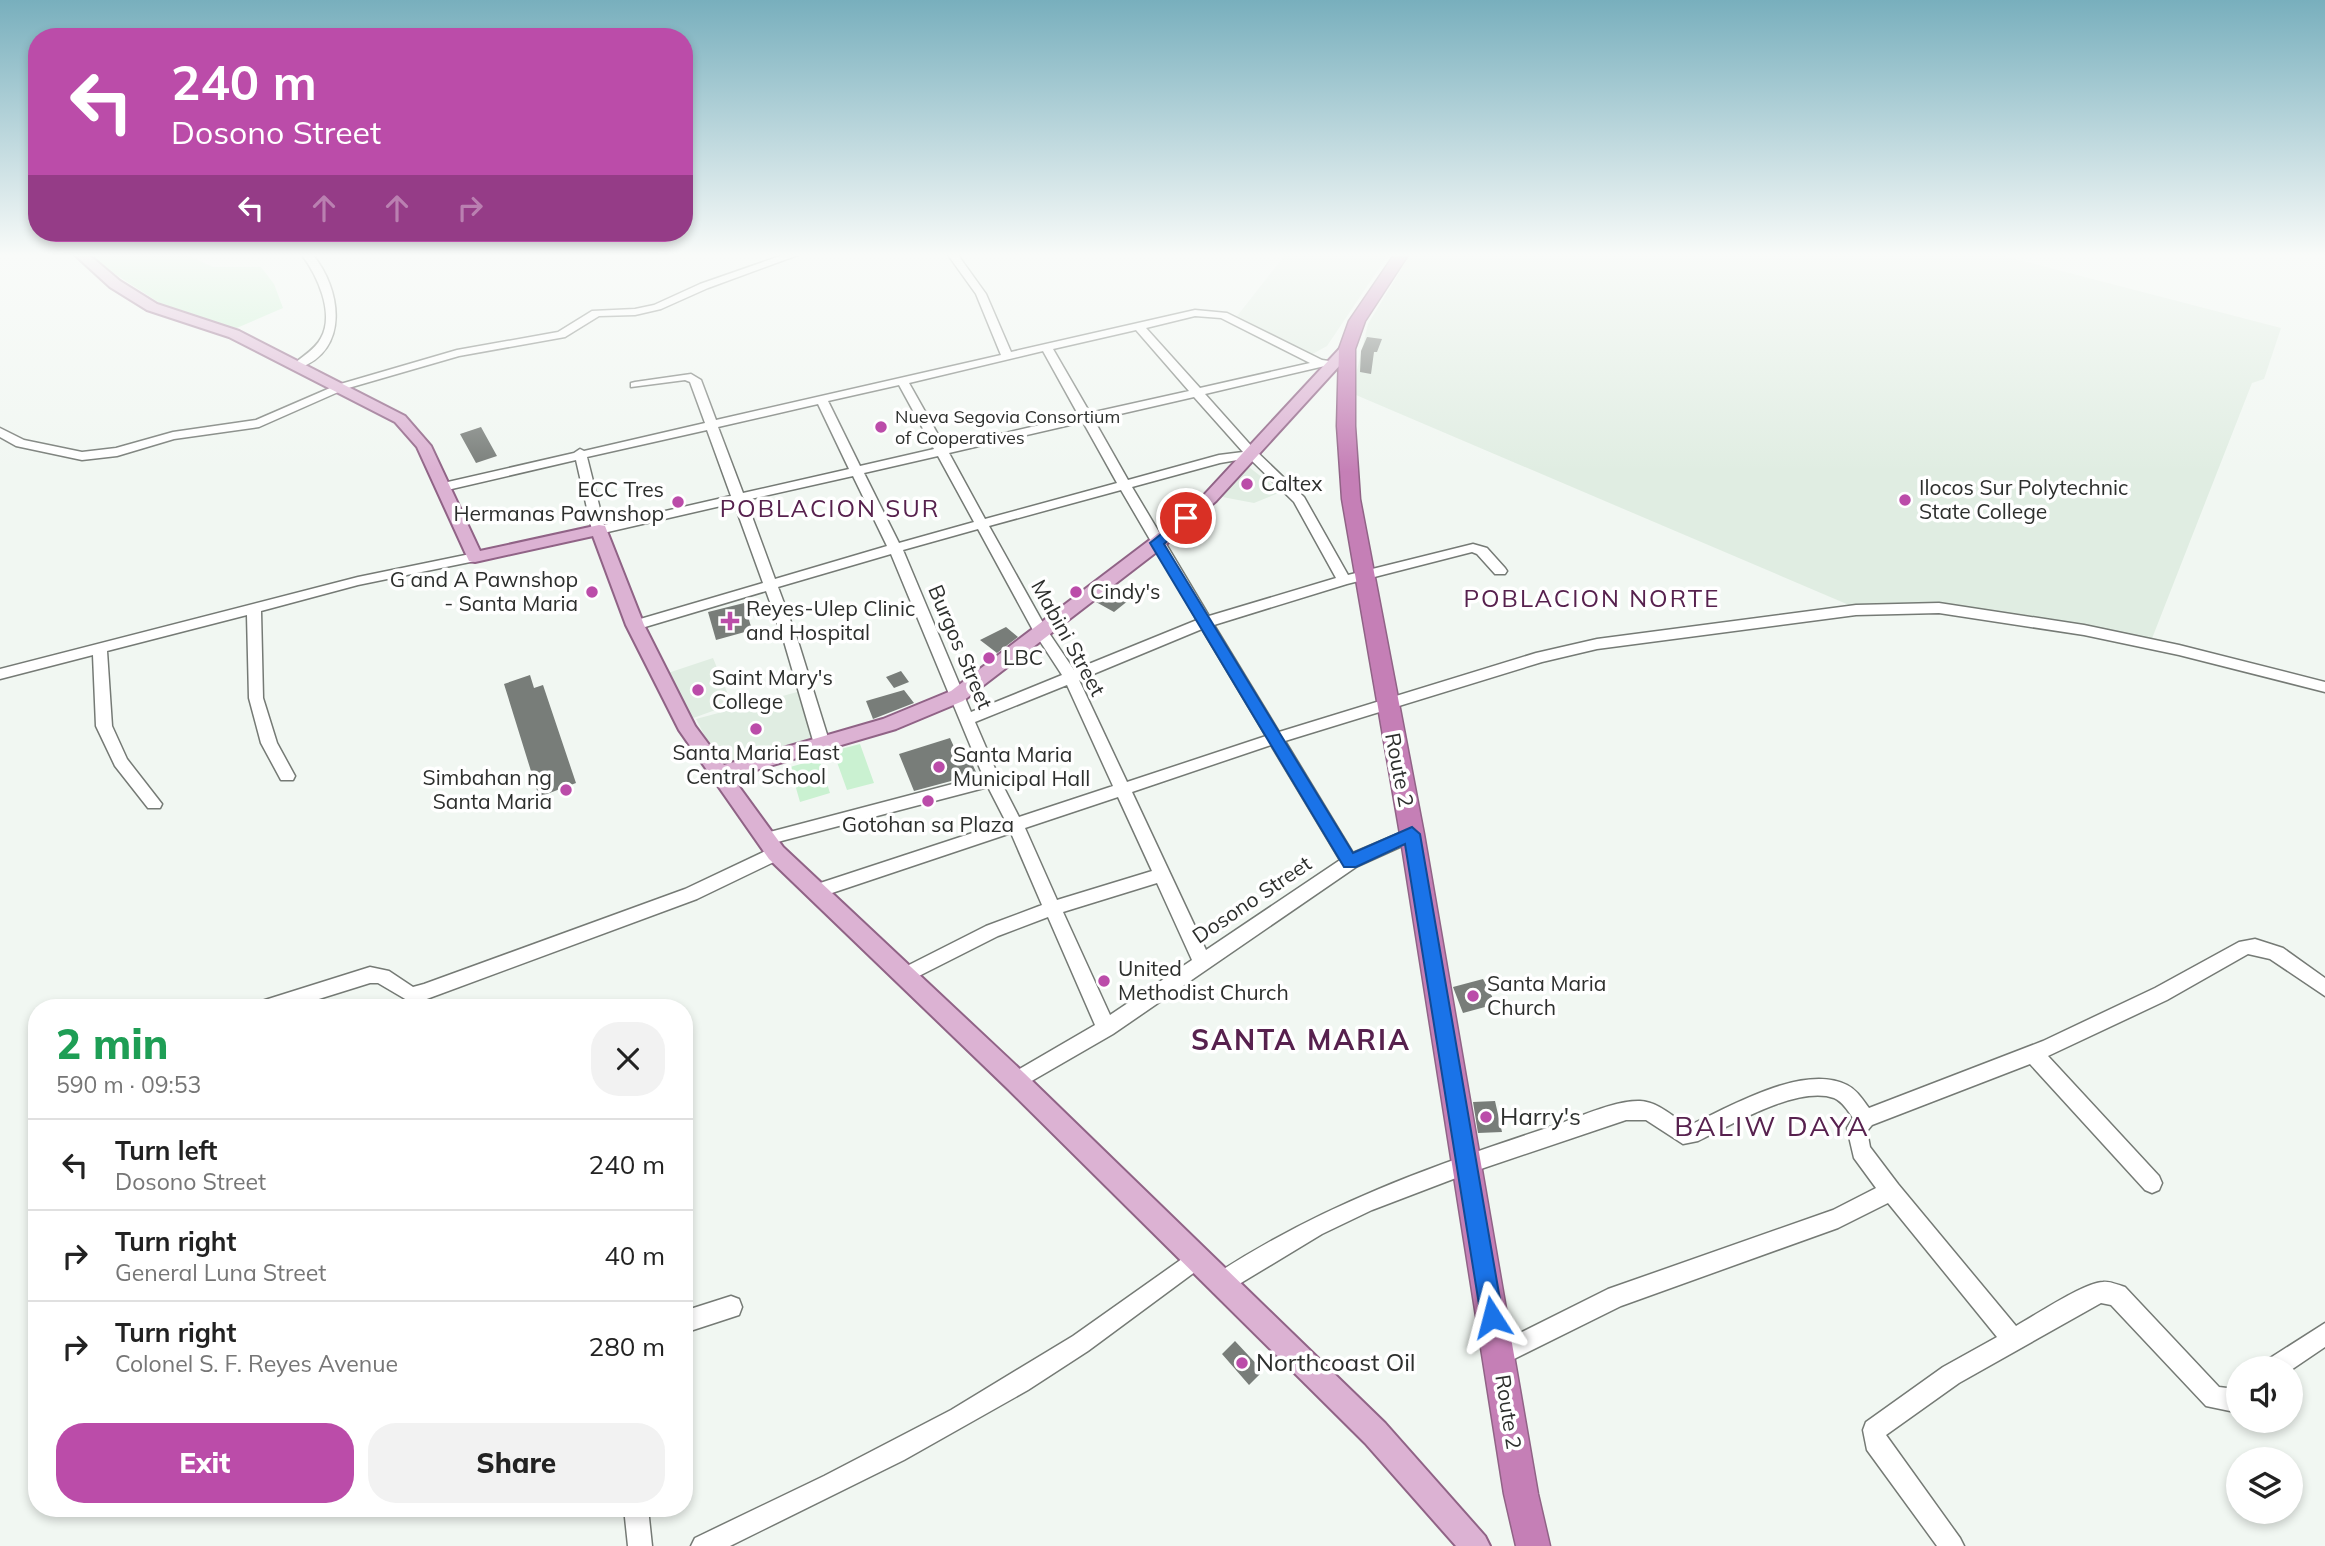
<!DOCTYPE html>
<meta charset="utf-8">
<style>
body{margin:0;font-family:Mulish,sans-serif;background:#f2f2f2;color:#222;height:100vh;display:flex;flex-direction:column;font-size:26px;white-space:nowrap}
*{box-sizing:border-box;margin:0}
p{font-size:23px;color:#767676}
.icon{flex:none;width:38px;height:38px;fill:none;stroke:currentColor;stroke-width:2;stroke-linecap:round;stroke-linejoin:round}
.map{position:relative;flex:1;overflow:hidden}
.side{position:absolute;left:28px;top:999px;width:665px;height:518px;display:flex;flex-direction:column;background:#fff;border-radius:28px;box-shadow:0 4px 10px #0003}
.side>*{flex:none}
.top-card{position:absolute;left:28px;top:28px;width:665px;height:214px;border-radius:28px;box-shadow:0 4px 10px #0003;background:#bb4ca9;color:#fff;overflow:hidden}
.buttons{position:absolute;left:2226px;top:1356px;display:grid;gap:14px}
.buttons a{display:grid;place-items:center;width:77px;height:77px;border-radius:50%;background:#fff;box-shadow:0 4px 10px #0003;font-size:35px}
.pin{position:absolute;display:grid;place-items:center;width:60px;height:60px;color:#fff;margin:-30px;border:4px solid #fff;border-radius:50%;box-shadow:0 2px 7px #0007}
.me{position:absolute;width:77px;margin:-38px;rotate:351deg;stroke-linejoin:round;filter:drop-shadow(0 0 5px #0008)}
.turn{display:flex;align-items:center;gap:24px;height:147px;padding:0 28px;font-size:32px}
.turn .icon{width:91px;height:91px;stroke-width:2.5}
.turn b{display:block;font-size:49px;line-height:60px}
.lanes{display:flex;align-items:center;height:66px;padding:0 28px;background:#0003;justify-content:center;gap:35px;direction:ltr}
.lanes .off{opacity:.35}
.round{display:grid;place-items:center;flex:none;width:74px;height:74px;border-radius:28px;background:#f2f2f2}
.headline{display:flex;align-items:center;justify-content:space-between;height:119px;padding:0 28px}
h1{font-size:42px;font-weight:800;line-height:52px;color:#1e9e55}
.action{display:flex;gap:14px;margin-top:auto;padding:14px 28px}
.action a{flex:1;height:80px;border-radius:28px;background:#bb4ca9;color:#fff;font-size:28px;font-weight:800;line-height:80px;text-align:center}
.action a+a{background:#f2f2f2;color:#222}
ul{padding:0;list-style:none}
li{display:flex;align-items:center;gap:21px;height:91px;padding:0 28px;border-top:2px solid #e0e0e0}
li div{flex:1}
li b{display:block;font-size:26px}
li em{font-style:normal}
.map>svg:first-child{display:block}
.built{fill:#e0ede2}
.green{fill:#caf1d1}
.building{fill:#787d79}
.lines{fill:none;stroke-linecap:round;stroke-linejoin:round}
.minor-casing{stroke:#757a75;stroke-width:3}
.major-casing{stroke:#906386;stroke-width:4}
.highway-casing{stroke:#906386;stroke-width:3}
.minor{fill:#fff;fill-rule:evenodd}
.major{fill:#dcb2d3;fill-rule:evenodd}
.highway{fill:#c57fb6;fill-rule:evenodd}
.route{fill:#1a73e8;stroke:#114b97;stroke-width:2}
.poi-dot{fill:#bb4ca9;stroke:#fff;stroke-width:2.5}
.labels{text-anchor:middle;stroke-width:7;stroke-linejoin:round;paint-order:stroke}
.far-poi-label{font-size:18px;fill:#2d2f2d;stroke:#fff;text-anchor:start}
.poi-label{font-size:21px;fill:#2d2f2d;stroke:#fff;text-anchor:start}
.street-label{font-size:21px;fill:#2d2f2d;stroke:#fff}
.quarter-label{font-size:24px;letter-spacing:2px;fill:#57214e;stroke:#fff}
.near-poi-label{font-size:24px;fill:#2d2f2d;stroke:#fff;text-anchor:start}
.district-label{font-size:28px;font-weight:bold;letter-spacing:2px;fill:#57214e;stroke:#fff}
.near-quarter-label{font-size:28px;letter-spacing:2px;fill:#57214e;stroke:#fff}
</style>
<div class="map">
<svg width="2325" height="1546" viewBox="0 0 2325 1546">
<rect width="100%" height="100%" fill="#f1f7f2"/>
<path class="built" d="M1285,255H1388L1327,346L1307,357L1234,320Z
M1410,255H2000L2281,328L2264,379L2252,383L2151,641L1951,605H1849L1356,395L1355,378L1368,324Z
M1245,464L1281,492L1254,503L1217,496Z
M713,658L732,704L685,721L662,675Z
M801,691L812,740L725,765L713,752L696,719Z"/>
<path class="green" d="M86,255H187L213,267H261L274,284L283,308L232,330L161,304Z
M860,744L874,783L847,790L833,751Z
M819,759L830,793L800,802L790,767Z"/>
<path class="building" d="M1367,337L1382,339L1377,352H1374L1371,374L1360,372L1361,351Z
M481,427L497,456L476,463L460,434Z
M1116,587L1134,596L1114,612L1096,602Z
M744,603L752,630L716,640L708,612Z
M1006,627L1018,637L997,653L980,640Z
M901,671L909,682L894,688L886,677Z
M530,675L534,688L543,685L576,783L539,797L504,684Z
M904,690L914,703L873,719L866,701Z
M950,738L960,760L969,757L977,774L914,791L899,754Z
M1483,979L1496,1004L1463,1013L1453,987Z
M1495,1101L1502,1132L1478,1133L1473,1102Z
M1235,1341L1263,1371L1249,1385L1222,1354Z"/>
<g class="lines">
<defs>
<path id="minor" d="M302,255H313C341,289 350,350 299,368L293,365C302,356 315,350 321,338C335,313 317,275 302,255Z
M783,255H798L708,288L661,309L635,315L599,316L565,337L459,356L345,389L259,427L174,439L117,456L82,460L16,446L0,437V428L24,440L82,452L116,448L173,432L256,420L337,385L457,350L558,332L592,311L635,309L654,305L700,284Z
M948,255H958L986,294L1011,352L1195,310L1227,313L1322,360L1329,361V365L1205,394L1255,450L1304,497L1348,575L1473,544L1487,548L1505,568L1507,571L1505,574H1495L1477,554L1472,552L1347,584L1214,625L1279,732L1536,653L1597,639L1856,605L1939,603L2084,625L2179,645L2325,682V692L2179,655L2084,635L1939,613L1856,615L1597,649L1542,662L1285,741L1353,853L1412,828L1418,829L1420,834L1418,839L1356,867L1113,1034L1016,1090L1009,1087L1006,1081L1009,1075L1095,1025L1048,917L998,936L911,980L905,983L899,980L896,975L899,970L986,926L1042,905L1011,833L817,898L811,896L808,891L811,886L1006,822L988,787L766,845L760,844L758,839L760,834L766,833L983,776L891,554L778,587L797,638L830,744L822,750L814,744L783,638L766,591L635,630L628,625L630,622L763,583L734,503L599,534L592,530L576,460L443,491L437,487L439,484L574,453L580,449L584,451L705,423L690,382L685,380L631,387V383L635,382L691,374L701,380L716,420L1001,355L976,294ZM1195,316L1221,318L1310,363L1200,388L1146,328ZM1136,330L1189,391L1090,413L1053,349ZM1043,351L1079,416L945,447L909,383ZM899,385L934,449L860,466L828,401ZM1194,397L1243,452L1219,455L1128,480L1094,420ZM818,404L849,469L743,493L718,427ZM1083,422L1117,483L985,519L949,453ZM707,430L731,496L604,525L587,457ZM938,456L974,522L899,543L864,473ZM1249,458L1294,502L1336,578L1209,616L1132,487L1220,463ZM853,476L887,546L775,579L746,500ZM1121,490L1197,620L1074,670L1047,630L989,526ZM978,529L1034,632L1062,675L971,712L903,550ZM1202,629L1266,736L1127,782L1079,680ZM1067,685L1113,786L1019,817L1000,780L975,722ZM1271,745L1340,860L1206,950L1132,792ZM1118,797L1152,871L1057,900L1025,828ZM1157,883L1192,960L1110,1015L1063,912Z
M475,553L482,557L480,560L358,585L261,611L263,698L277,743L295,776L293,780H281L261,743L249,698L247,615L107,651L112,726L127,759L162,804L160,808H148L115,766L96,726L93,655L0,679V669L358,577Z
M776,846L782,848L784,853L782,858L697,899L424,1000L412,1003L378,983H370L290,1008H256L259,1002L265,1000L370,967L389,971L413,987L424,984L685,889Z
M2255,939L2283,948L2325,978V996L2270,959L2248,954L2167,1000L2048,1056L2159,1176L2162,1183L2159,1190L2152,1193L2145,1190L2030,1064L1872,1125L1867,1131L1870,1147L1898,1184L2016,1326C2034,1316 2085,1282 2103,1282C2110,1281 2118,1285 2125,1287L2219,1387L2227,1388L2238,1383V1408L2230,1411L2206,1406L2111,1305L2101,1303L1959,1383L1886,1435L1960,1538L1964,1546H1937L1867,1450L1863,1430L1866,1422L1943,1367L1997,1337L1888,1203L1838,1228L1621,1306L1498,1367L1490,1364L1487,1356L1490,1348L1608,1289L1833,1210L1876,1188L1854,1158L1847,1128L1853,1118C1848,1111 1843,1102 1834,1098C1798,1085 1731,1125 1698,1141L1683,1144L1646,1120H1626L1469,1173L1372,1210L1322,1234L1221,1295L1213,1292L1210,1284L1213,1276C1321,1205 1431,1166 1553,1126C1577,1118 1615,1100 1640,1101C1658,1102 1671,1115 1686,1125H1690C1730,1107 1803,1063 1847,1085C1857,1090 1863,1100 1869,1108L2043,1041L2155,988L2239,942Z
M1196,1249L1203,1252L1206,1259L1203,1266L1088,1351L1028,1390L904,1460L730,1546H691L695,1538L824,1476L951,1410L1073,1336Z
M731,1296L739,1299L742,1307L739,1315L684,1333V1311Z
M2325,1323V1347L2291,1370L2264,1368L2267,1360Z
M624,1508H648L652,1546H628Z"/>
<path id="major" d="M75,255H89L120,281L157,304L239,331L405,416L431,446L480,551L599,525L605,526L644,625L695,726L724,765L883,719L951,691L1151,539L1204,495L1342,346H1352V352L1216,501L1163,547L963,701L896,729L732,777L783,847L1024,1073L1385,1423L1485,1536L1490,1546H1456L1365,1443L1008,1089L769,859L679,730L626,625L593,536L475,562L469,561L417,447L395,422L229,337L147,310L110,287Z"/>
<path id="highway" d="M1394,255H1408L1365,321L1355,349V426L1360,499L1424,834L1538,1494L1550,1546H1516L1504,1494L1400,834L1342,499L1337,426L1339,349L1349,321Z"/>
</defs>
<use href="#minor" class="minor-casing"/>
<use href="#major" class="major-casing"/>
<use href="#highway" class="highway-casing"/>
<use href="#minor" class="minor"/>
<use href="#major" class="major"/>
<use href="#highway" class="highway"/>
</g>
<linearGradient id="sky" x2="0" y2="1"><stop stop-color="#78afbd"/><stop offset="0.54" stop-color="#f9fbf9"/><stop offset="1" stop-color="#f9fbf9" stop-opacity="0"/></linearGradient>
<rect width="2325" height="472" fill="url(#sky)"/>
<path class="route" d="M1186,514L1190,515V521L1164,544L1353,853L1412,827L1420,834L1503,1317L1500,1325L1492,1328L1484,1325L1481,1317L1405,844L1356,867H1344L1150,543Z"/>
<g class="poi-dot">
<circle cx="881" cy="427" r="7"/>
<circle cx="1247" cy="484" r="7"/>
<circle cx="1905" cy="500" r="7"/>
<circle cx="678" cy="502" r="7"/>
<circle cx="592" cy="592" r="7"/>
<circle cx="1076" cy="592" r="7"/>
<path d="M726.5 610.5h7v7h7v7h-7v7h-7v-7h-7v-7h7z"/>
<circle cx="989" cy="658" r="7"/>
<circle cx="698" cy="690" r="7"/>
<circle cx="756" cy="729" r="7"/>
<circle cx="939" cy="767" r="7"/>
<circle cx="566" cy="790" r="7"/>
<circle cx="928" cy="801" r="7"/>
<circle cx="1104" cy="981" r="7"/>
<circle cx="1473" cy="996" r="7"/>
<circle cx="1486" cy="1117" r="7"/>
<circle cx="1242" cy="1363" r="7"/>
</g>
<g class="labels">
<g class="far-poi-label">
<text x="895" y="423">Nueva Segovia Consortium<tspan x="895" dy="21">of Cooperatives</tspan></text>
</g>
<g class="poi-label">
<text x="1261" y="491">Caltex</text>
<text x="1919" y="495">Ilocos Sur Polytechnic<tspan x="1919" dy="24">State College</tspan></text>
<text x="664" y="497" text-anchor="end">ECC Tres<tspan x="664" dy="24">Hermanas Pawnshop</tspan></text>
<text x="578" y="587" text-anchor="end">G and A Pawnshop<tspan x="578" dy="24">- Santa Maria</tspan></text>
<text x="1090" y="599">Cindy's</text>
<text x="746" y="616">Reyes-Ulep Clinic<tspan x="746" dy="24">and Hospital</tspan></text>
<text x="1003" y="665">LBC</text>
<text x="712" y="685">Saint Mary's<tspan x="712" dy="24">College</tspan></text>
<text x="756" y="760" text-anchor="middle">Santa Maria East<tspan x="756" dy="24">Central School</tspan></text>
<text x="953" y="762">Santa Maria<tspan x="953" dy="24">Municipal Hall</tspan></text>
<text x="552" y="785" text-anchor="end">Simbahan ng<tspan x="552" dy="24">Santa Maria</tspan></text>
<text x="928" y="832" text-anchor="middle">Gotohan sa Plaza</text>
<text x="1118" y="976">United<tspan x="1118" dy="24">Methodist Church</tspan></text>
<text x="1487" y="991">Santa Maria<tspan x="1487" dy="24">Church</tspan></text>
</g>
<g class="street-label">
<text transform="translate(1068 638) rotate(61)" y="7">Mabini Street</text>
<text transform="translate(960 647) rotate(67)" y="7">Burgos Street</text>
<text transform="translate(1399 770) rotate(79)" y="7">Route 2</text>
<text transform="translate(1252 900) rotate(-34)" y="7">Dosono Street</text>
<text transform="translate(1508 1412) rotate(81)" y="7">Route 2</text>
</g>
<g class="quarter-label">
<text x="830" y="517">POBLACION SUR</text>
<text x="1592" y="607">POBLACION NORTE</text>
</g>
<g class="near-poi-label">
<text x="1500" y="1125">Harry's</text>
<text x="1256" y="1371">Northcoast Oil</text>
</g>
<g class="district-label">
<text x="1301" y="1050">SANTA MARIA</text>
</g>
<g class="near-quarter-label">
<text x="1772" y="1136">BALIW DAYA</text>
</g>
</g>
</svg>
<div class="buttons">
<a><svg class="icon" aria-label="sound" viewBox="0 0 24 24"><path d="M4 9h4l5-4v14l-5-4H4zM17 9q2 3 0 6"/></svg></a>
<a><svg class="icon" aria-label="layers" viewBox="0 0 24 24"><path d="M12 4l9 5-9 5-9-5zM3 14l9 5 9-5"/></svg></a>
</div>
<div class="pin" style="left:1186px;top:518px;background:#d93025"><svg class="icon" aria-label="arrive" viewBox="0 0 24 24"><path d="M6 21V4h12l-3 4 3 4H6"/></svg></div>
<svg class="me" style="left:1492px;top:1317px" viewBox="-20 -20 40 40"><path d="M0-17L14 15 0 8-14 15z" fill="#1a73e8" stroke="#fff" stroke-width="4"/></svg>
<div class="top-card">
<div class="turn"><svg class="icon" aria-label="left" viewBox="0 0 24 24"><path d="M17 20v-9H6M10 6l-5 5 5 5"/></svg><div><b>240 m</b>Dosono Street</div></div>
<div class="lanes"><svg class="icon" aria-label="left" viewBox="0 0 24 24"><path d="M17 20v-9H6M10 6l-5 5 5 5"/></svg><svg class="icon off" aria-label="ahead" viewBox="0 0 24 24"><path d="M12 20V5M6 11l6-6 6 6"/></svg><svg class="icon off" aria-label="ahead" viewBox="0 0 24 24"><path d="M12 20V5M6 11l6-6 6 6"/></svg><svg class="icon off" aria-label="right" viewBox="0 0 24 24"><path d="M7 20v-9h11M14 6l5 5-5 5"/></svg></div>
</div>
<section class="side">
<div class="headline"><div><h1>2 min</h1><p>590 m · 09:53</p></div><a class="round"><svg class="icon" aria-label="close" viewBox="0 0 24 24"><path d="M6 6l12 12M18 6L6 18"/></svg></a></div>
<ul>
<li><svg class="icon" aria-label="left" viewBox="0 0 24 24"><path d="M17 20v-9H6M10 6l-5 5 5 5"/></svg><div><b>Turn left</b><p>Dosono Street</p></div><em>240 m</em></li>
<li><svg class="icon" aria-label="right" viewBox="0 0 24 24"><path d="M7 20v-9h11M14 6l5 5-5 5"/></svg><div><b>Turn right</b><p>General Luna Street</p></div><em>40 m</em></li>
<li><svg class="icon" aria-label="right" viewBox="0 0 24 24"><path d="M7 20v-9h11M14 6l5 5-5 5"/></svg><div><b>Turn right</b><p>Colonel S. F. Reyes Avenue</p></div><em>280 m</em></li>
</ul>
<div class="action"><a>Exit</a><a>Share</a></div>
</section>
</div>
